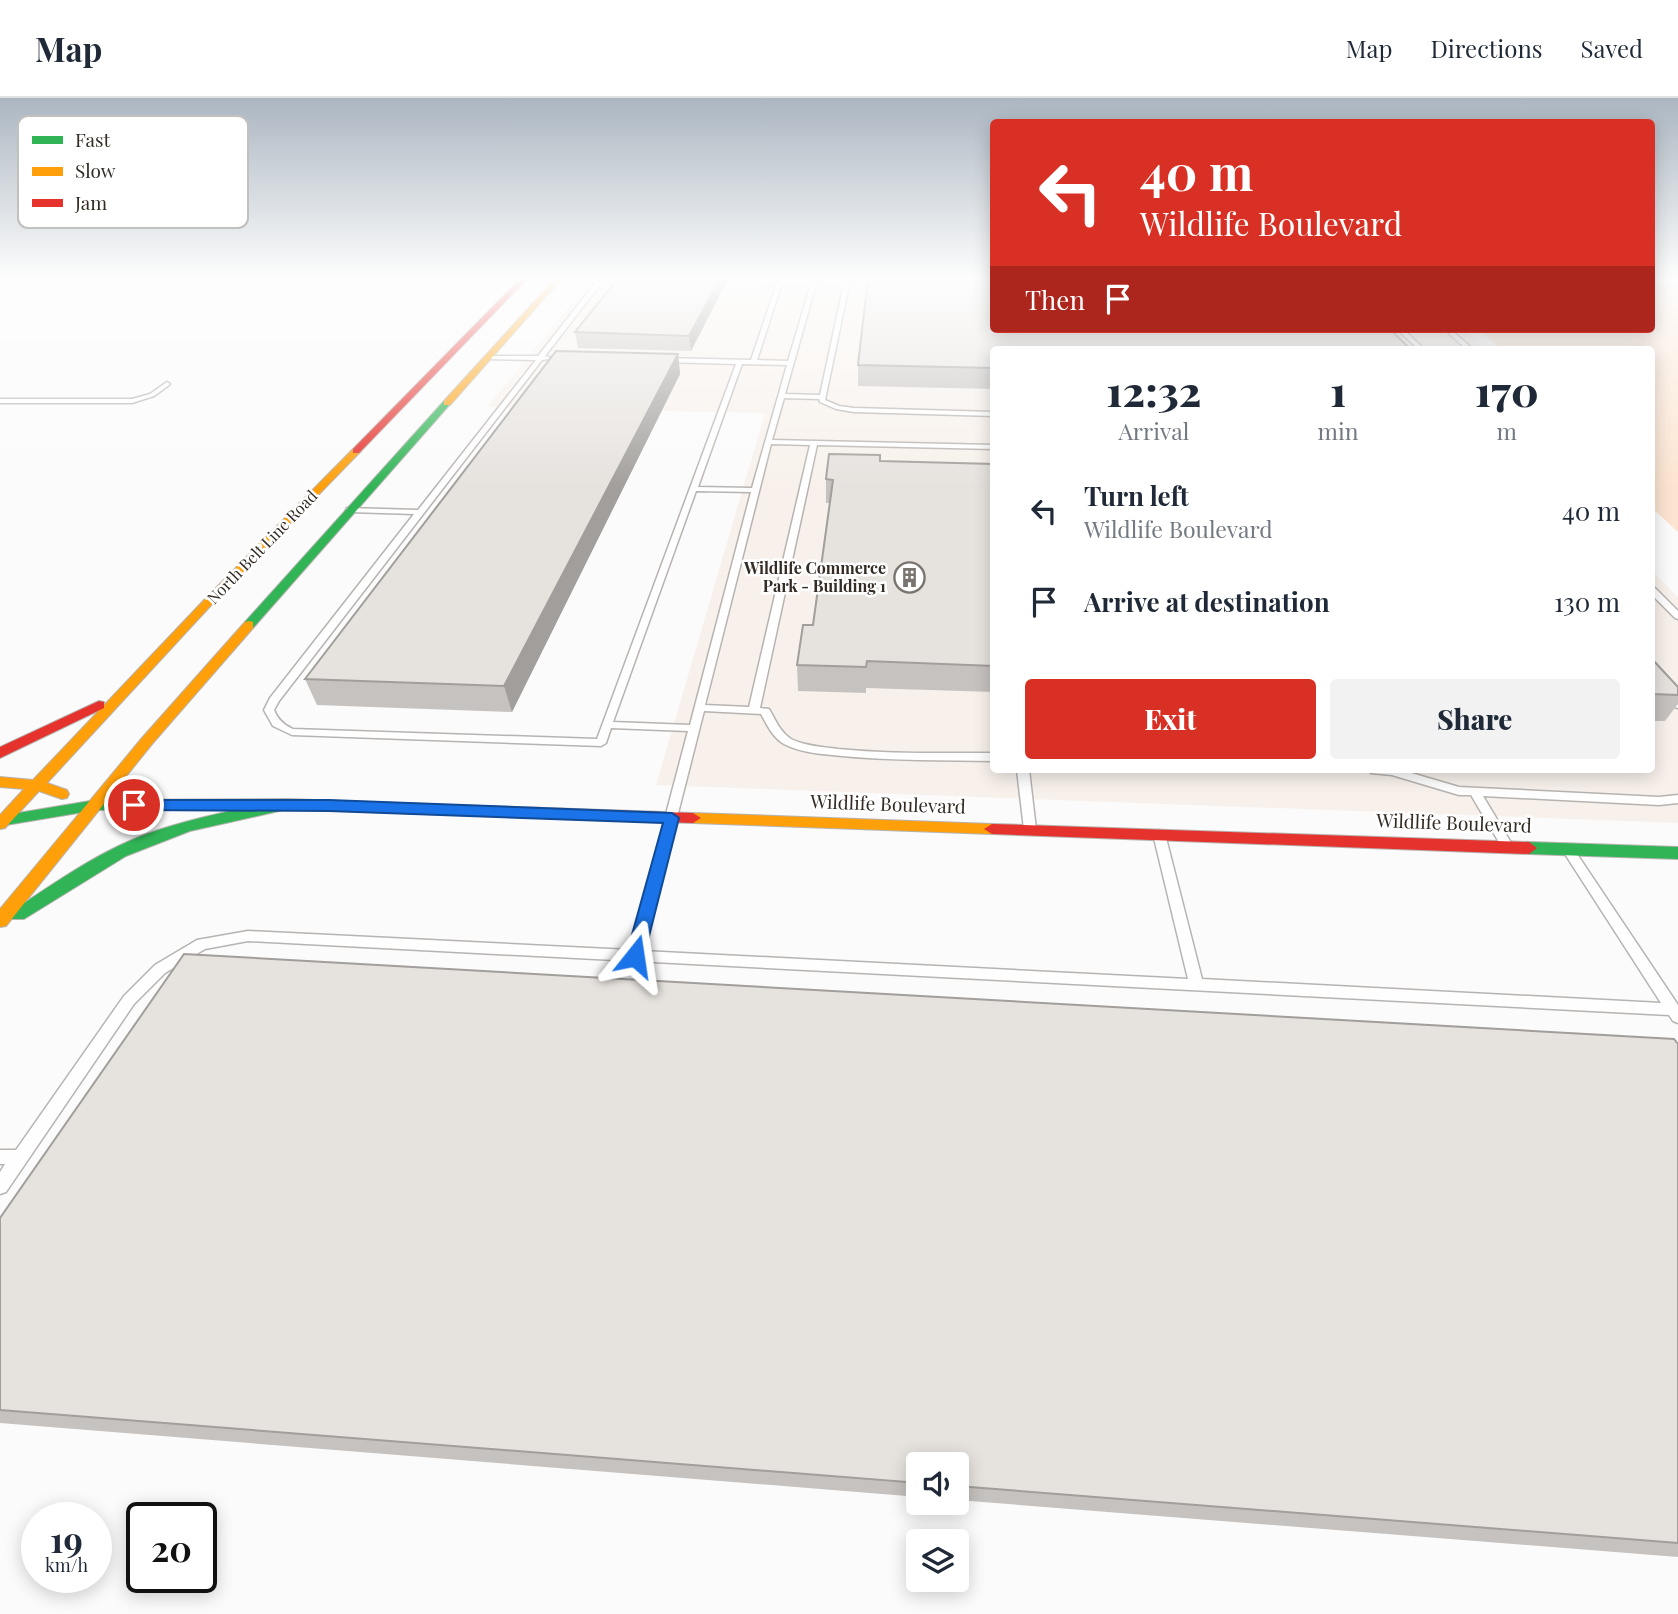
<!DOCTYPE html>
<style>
body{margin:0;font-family:"Playfair Display",serif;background:#f2f2f3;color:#1f2937;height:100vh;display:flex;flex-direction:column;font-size:26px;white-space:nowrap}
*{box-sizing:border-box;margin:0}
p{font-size:23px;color:#747a83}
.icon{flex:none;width:38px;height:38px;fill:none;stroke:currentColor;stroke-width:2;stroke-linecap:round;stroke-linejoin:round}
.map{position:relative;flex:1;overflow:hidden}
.sheet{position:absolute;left:990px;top:248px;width:665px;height:427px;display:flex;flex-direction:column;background:#fff;border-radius:7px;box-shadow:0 4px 18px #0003}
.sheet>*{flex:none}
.top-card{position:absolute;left:990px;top:21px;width:665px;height:214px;border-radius:7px;box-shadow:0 4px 18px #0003;background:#d93025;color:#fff;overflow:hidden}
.tools{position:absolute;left:906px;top:1354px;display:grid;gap:14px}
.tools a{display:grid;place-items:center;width:63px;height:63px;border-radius:7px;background:#fff;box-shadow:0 4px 18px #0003;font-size:35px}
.speed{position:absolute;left:21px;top:1404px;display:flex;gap:14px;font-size:35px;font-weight:700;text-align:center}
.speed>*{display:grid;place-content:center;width:91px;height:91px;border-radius:50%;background:#fff;box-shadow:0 4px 18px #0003;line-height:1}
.speed small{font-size:18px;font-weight:400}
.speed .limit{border:4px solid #111;border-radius:10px;background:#fff;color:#111}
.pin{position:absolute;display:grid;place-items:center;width:60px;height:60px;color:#fff;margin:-30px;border:4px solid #fff;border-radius:50%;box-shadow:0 2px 7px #0007}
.me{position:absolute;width:77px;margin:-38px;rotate:15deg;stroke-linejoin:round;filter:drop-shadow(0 0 5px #0008)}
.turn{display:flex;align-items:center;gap:24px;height:147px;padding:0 35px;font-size:32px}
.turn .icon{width:91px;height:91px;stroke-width:2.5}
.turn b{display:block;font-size:49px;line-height:60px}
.then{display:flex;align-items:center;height:66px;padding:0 35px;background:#0003;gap:14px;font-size:26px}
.eta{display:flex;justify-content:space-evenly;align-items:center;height:119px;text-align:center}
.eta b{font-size:42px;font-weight:800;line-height:49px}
.action{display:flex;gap:14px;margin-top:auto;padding:14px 35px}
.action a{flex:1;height:80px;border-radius:7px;background:#d93025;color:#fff;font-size:28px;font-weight:800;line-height:80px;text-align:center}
.action a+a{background:#f2f2f3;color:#1f2937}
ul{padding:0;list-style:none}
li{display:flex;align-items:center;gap:21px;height:91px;padding:0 35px}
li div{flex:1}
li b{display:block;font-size:26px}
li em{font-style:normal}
header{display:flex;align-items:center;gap:42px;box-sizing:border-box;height:98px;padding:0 35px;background:#fff;border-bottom:2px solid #e0e1e3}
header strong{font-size:33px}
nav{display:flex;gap:38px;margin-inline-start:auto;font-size:24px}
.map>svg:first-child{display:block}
.built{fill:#f8f1eb}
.green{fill:#fce4d0}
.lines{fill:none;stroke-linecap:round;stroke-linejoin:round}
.lane-casing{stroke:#b7b3b0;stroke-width:3}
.fast-casing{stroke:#b7b3b0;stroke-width:2}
.slow-casing{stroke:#b7b3b0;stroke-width:2}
.jam-casing{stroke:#b7b3b0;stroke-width:2}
.lane{fill:#fefefe;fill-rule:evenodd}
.fast{fill:#30b455;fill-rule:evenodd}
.slow{fill:#ff9f0a;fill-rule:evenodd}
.jam{fill:#e5322d;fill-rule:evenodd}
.wall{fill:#c6c2bf}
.shaded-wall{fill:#a19e9b}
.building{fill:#e6e2de;stroke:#a19e9b;stroke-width:2}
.route{fill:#1a73e8;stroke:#114b97;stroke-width:2}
.labels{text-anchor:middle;stroke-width:5;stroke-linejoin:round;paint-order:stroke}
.far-street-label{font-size:16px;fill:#342c24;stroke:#fff}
.far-poi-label{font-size:16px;font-weight:bold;fill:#342c24;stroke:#fff;text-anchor:end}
.street-label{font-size:19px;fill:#342c24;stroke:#fff}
.key{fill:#fff;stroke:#c2c0bd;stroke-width:2}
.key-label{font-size:19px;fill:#342c24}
</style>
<header>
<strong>Map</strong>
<nav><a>Map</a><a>Directions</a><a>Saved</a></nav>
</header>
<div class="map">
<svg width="1678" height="1516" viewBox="0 0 1678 1516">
<rect width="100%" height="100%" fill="#fbfbfb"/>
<path class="built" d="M594,179H994V231H1464L1486,252H994V672H1652V473L1678,499V725L656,687L765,315L487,309Z"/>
<path class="green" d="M178,179H242C221,192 191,186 167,185Z
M1652,183L1678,184V434L1652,410V252H1502L1478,231H1652Z"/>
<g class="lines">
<defs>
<path id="lane" d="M600,179H606L545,258L549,259V261L542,262L279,603L274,612C278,622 284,627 293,631L597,641L736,266L663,264L660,262L663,260L751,262L779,179H784L757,262L788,263L813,179H818L785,296L820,297L845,181L835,179L882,181L884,184L850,182L825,302L839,308L854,310L994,314V318L854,314L836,311L820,304L819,301L784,300L772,342L994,347V351L817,347L760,610L769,611C775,621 780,634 791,641C805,648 823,649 838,651C890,656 942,655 994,655V663C943,662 893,663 842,658C823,656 801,655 784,646C773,640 767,627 761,616L704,613L643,853L1188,881L1153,736L1159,732L1165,736L1202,881L1661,905L1563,753L1561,750L1567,746L1571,747L1678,907V925L1673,923L1669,917L248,843L205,851L165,875L134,906L6,1094L0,1096V1074L5,1066H0V1052H16L124,898L155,867L197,842L248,833L630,852L688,633L611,630L606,645L601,648L292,637L273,628L264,612L270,600L414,416L350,414L346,412L347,410L418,412L536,262L488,261L486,258H538ZM742,266L787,267L752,390L698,389ZM771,346L810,347L749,609L705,607ZM696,393L751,394L690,627L613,624Z
M1397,231H1403L1425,252H1419Z
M1444,231H1450L1474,252H1467Z
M167,284L170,286L169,287L154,298L132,305H0V301H132L150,296Z
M1652,489L1655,490L1678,513V521L1675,520L1652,497Z
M1652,576L1656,577L1678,601V610L1674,609L1652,585Z
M1017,672H1029L1036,731L1030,735L1024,731Z
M1369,672H1401L1459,689L1659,699L1678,697V705L1659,707L1483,698L1513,748L1507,752L1503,751L1471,697H1459L1392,677L1371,675Z"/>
<path id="fast" d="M444,303L451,305L253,530H245V524Z
M288,701L424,706L432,711L424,716L288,711L190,733L126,758L24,821H12L10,817L12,813C52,787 91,759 134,741C168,727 204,719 239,711L96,712L0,728V718L96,702Z
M1529,744L1678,749V761L1529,756L1521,750Z"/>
<path id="slow" d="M557,179H563L450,307H444V303Z
M353,351L361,353L214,504L47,685L67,692L69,696L67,700L62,701L39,693L5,730L0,731V717L24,691L0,689V679L33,682L206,500Z
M249,523L253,524V530L152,646L6,828L0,829V811L142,640L245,524Z
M693,715L992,726L1000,731L992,736L693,725L685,720Z"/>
<path id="jam" d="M522,179H529L359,355H353V351Z
M99,603L104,604V610L0,660V649Z
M424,706L693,715L701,720L693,725L424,716L416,711Z
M992,726L1529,744L1537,750L1529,756L992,736L984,731Z"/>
</defs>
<use href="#lane" class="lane-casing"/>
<use href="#fast" class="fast-casing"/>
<use href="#slow" class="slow-casing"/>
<use href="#jam" class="jam-casing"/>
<use href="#lane" class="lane"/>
<use href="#fast" class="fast"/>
<use href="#slow" class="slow"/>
<use href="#jam" class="jam"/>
</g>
<path class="wall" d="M729,179L691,253L578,250L575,234Z
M994,252V291L858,288V267Z
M678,256L680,276L512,614L317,607L305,581Z
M880,363L994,366V594L866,590V595L798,593L797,567L813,527L830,405H826V381Z
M1652,561L1678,589V606L1665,623H1652Z
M1678,946V1459L957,1402V1367H919V1399L0,1325V1120Z"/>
<path class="shaded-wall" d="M721,179H729L691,253L689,238Z
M678,256L680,276L512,614L504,588Z"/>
<path class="building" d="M619,179H721L689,238L575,234Z
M868,181L994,183V231H1390L1411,252H994V270L858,267Z
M556,253L678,256L504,588L305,581Z
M829,356L880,357V363L994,366V568L867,563L866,569L797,567L803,527H813L833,382L826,381Z
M1652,561L1678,589V597L1652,596Z
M184,856L1674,941L1678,946V1445L957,1388V1367H919V1385L0,1312V1120Z"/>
<linearGradient id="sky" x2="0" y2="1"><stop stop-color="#abb6c1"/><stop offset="0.46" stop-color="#fdfdfd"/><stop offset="1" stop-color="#fdfdfd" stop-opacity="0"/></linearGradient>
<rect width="1678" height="391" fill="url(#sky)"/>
<path class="route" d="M134,702H329L672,715L679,720L644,858L641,863H629L626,858L663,725L329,713L134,712L127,707Z"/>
<defs>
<symbol id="building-ring" viewBox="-11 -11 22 22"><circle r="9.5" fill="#fff" stroke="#7a746f" stroke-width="1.5"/><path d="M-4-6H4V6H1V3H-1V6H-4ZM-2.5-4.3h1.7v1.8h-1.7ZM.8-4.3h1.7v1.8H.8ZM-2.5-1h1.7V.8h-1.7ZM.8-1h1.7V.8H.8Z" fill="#7a746f"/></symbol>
</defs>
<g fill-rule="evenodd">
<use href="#building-ring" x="892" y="462" width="35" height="35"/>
</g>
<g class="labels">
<g class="far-street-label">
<text transform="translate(262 449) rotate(-46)" y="6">North Belt Line Road</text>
</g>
<g class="far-poi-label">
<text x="886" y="476">Wildlife Commerce<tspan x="886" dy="18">Park - Building 1</tspan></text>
</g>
<g class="street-label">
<text transform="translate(888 706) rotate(2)" y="7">Wildlife Boulevard</text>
<text transform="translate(1454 725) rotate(2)" y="7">Wildlife Boulevard</text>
</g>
</g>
<rect x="18" y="18" width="230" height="112" rx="10" class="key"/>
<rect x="32" y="38" width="31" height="8" fill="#30b455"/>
<rect x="32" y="69" width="31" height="9" fill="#ff9f0a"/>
<rect x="32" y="101" width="31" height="8" fill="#e5322d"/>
<g class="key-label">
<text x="75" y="49">Fast</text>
<text x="75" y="80">Slow</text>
<text x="75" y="112">Jam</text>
</g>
</svg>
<div class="tools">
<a><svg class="icon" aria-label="sound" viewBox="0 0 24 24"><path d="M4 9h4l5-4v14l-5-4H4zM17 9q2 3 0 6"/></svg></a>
<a><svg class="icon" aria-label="layers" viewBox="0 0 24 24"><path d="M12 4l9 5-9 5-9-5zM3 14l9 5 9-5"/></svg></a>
</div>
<div class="speed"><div>19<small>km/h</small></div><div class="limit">20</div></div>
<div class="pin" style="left:134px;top:707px;background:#d93025"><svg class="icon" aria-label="arrive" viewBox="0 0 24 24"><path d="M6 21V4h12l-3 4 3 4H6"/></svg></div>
<svg class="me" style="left:635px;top:858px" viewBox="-20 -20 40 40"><path d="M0-17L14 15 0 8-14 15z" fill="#1a73e8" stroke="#fff" stroke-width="4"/></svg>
<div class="top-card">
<div class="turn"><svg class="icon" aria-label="left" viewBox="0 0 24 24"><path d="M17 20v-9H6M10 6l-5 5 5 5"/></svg><div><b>40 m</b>Wildlife Boulevard</div></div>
<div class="then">Then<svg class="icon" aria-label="arrive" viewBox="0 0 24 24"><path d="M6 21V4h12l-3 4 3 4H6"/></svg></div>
</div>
<section class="sheet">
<div class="eta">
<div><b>12:32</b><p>Arrival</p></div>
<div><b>1</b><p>min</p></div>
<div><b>170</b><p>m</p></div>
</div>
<ul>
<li><svg class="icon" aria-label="left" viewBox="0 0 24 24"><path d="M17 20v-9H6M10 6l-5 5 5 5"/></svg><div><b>Turn left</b><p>Wildlife Boulevard</p></div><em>40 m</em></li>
<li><svg class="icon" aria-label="arrive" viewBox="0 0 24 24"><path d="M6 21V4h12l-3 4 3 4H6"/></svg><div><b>Arrive at destination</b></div><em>130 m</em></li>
</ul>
<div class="action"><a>Exit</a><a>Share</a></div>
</section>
</div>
